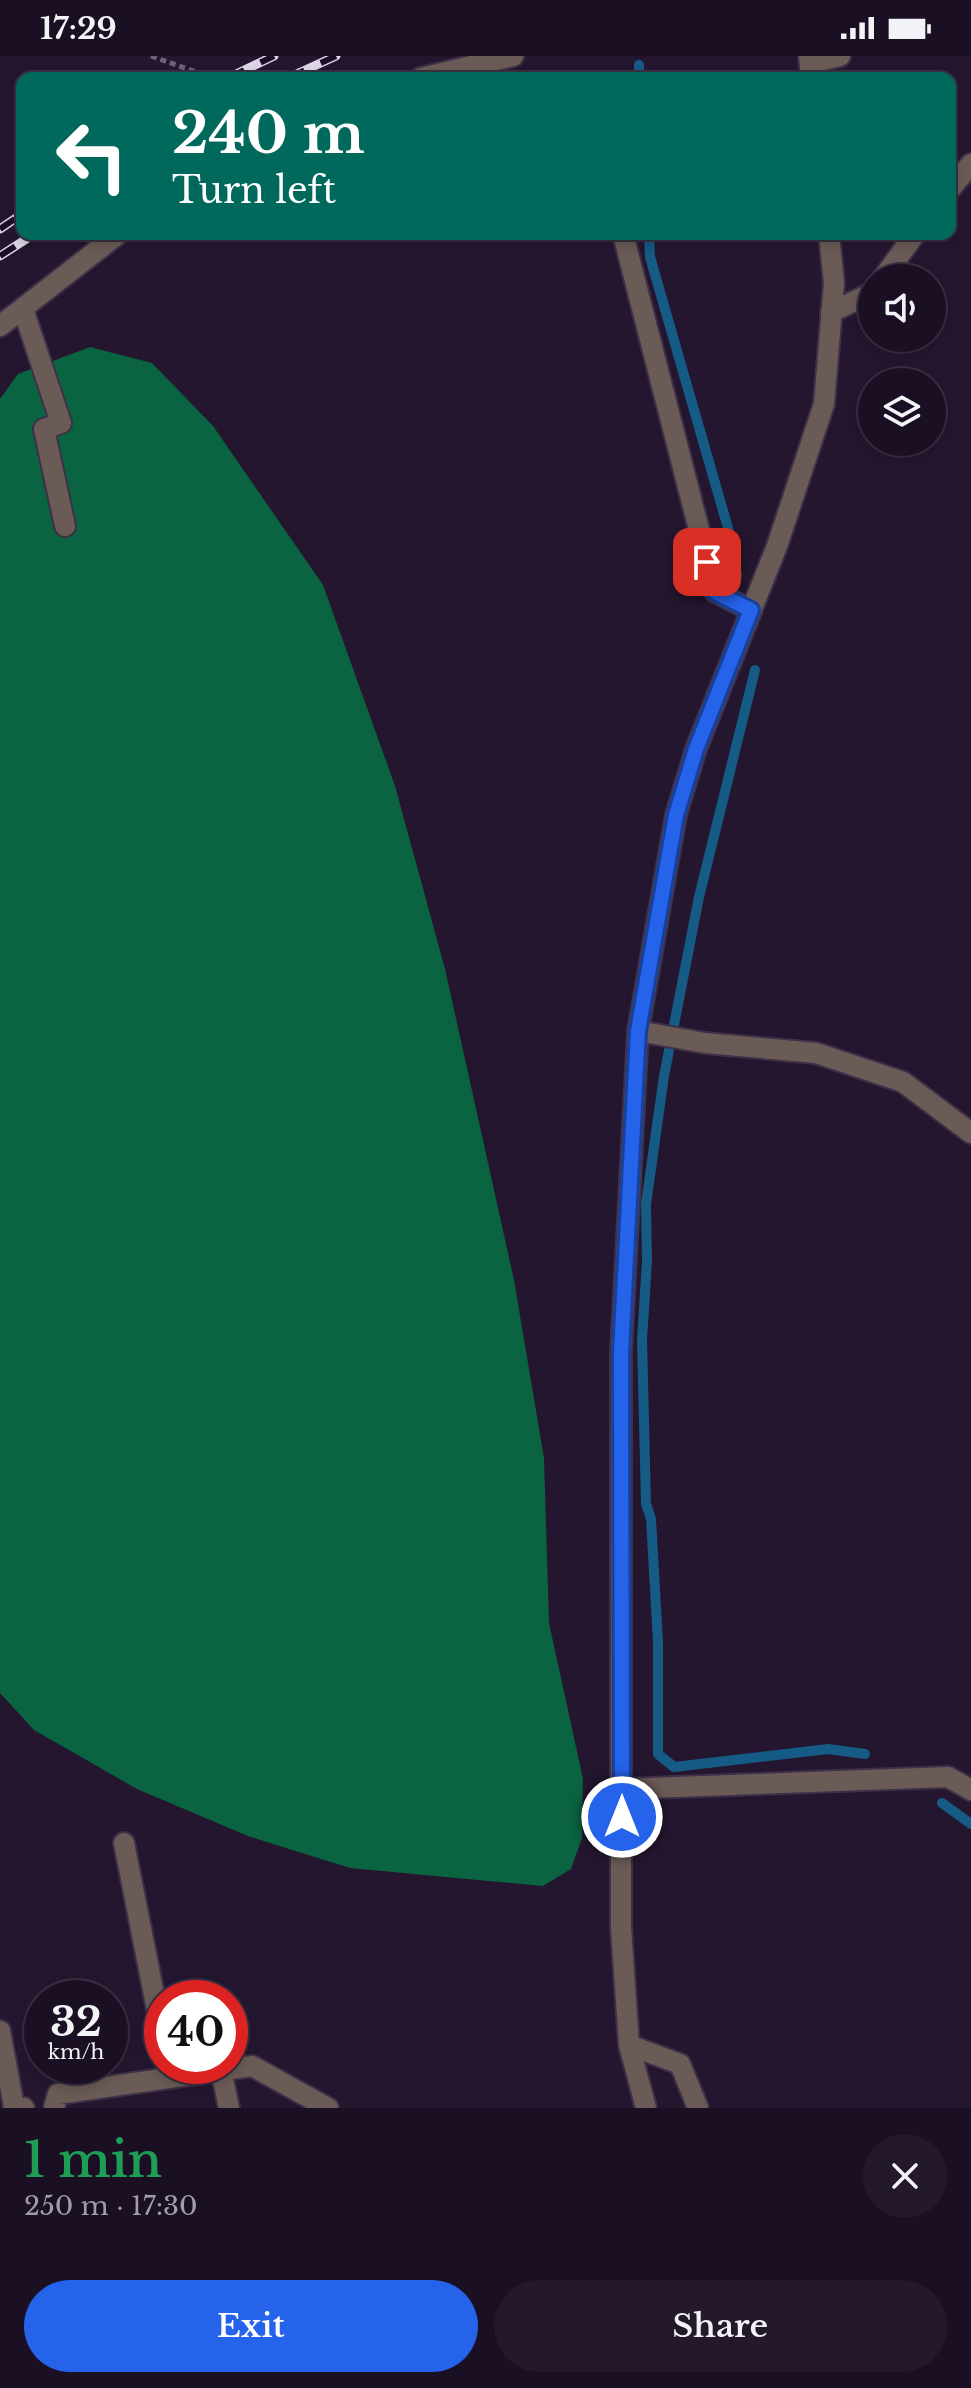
<!DOCTYPE html>
<meta charset="utf-8">
<style>
body{margin:0;font-family:"Libre Baskerville",serif;background:#24192b;color:#f1f3f6;height:100vh;display:flex;flex-direction:column;font-size:30px;white-space:nowrap}
*{box-sizing:border-box;margin:0}
p{font-size:26px;color:#a09da6}
.icon{flex:none;width:44px;height:44px;fill:none;stroke:currentColor;stroke-width:2;stroke-linecap:round;stroke-linejoin:round}
.map{position:relative;height:2052px;overflow:hidden}
.side{display:flex;flex-direction:column;background:#1b1023;flex:1}
.side>*{flex:none}
.hud{position:absolute;left:16px;top:16px;width:940px;height:168px;border-radius:16px;box-shadow:0 4px 12px #0003,0 0 0 2px #393041;background:#00695c;color:#fff;overflow:hidden}
.tools{position:absolute;left:858px;top:208px;display:grid;gap:16px}
.tools a{display:grid;place-items:center;width:88px;height:88px;border-radius:50%;background:#1b1023;box-shadow:0 4px 12px #0003,0 0 0 2px #393041;font-size:40px}
.speed{position:absolute;left:24px;top:1924px;display:flex;gap:16px;font-size:40px;font-weight:700;text-align:center}
.speed>*{display:grid;place-content:center;width:104px;height:104px;border-radius:50%;background:#1b1023;box-shadow:0 4px 12px #0003,0 0 0 2px #393041;line-height:1}
.speed small{font-size:20px;font-weight:400}
.speed .limit{border:12px solid #d22;background:#fff;color:#111}
.pin{position:absolute;display:grid;place-items:center;width:68px;height:68px;color:#fff;margin:-34px;border-radius:16px;box-shadow:0 4px 12px #0006}
.me{position:absolute;width:88px;margin:-44px;rotate:0deg;stroke-linejoin:round;filter:drop-shadow(0 0 6px #0008)}
.turn{display:flex;align-items:center;gap:28px;height:168px;padding:0 24px;font-size:36px}
.turn .icon{width:104px;height:104px;stroke-width:2.5}
.turn b{display:block;font-size:56px;line-height:68px}
.round{display:grid;place-items:center;flex:none;width:84px;height:84px;border-radius:42px;background:#24192b}
.head{display:flex;align-items:center;justify-content:space-between;height:136px;padding:0 24px}
h1{font-size:48px;font-weight:600;line-height:60px;color:#1e9e55}
.primary-button{display:flex;gap:16px;margin-top:auto;padding:16px 24px}
.primary-button a{flex:1;height:92px;border-radius:48px;background:#2563eb;color:#fff;font-size:32px;font-weight:600;line-height:92px;text-align:center}
.primary-button a+a{background:#24192b;color:#f1f3f6}
.status{display:flex;justify-content:space-between;align-items:center;height:56px;padding:0 40px;background:#1b1023;direction:ltr}
.status svg{height:22px;fill:currentColor}
.map>svg:first-child{display:block}
.forest{fill:#0a6341}
.lines{fill:none;stroke-linecap:round;stroke-linejoin:round}
.stream{stroke:#155b85;stroke-width:10}
.minor-casing{stroke:#3d3048;stroke-width:24}
.tertiary-casing{stroke:#3d3048;stroke-width:24}
.path{stroke:#6d6177;stroke-width:5;stroke-dasharray:6 4;stroke-linecap:butt}
.minor{stroke:#6b5b57;stroke-width:20}
.tertiary{stroke:#6b5b57;stroke-width:20}
.rail-casing{stroke:#ddd5e7;stroke-width:9}
.rail{stroke:#1b0d25;stroke-width:6;stroke-dasharray:18;stroke-linecap:butt}
.route-casing{stroke:#184099;stroke-width:20}
.route{stroke:#2563eb;stroke-width:14}
</style>
<div class="status"><b>17:29</b><svg viewBox="0 0 49 12"><path d="M0 12V9h3v3zM5 12V6h3v6zM10 12V3h3v9zM15 12V0h3v12zM26 1h20v11H26zM47 4h2v5h-2z"/></svg></div>
<div class="map">
<svg width="971" height="2052" viewBox="0 0 971 2052">
<rect width="100%" height="100%" fill="#24162f"/>
<path class="forest" d="M90,291L152,307L213,370L323,529L395,730L445,913L514,1224L544,1402L549,1567L583,1723L582,1782L571,1813L543,1830L350,1812L248,1780L137,1733L34,1674L0,1637V343L18,318Z"/>
<g class="lines">
<path class="stream" d="M639,9V22
M649,178L650,201L728,472L737,520
M755,614L699,841L664,1020L646,1148L647,1205L642,1284L646,1448L651,1463L658,1586V1698L674,1711L828,1693L865,1698
M942,1747L971,1768"/>
<defs>
<path id="minor" d="M810,7L840,0
M421,22L513,0
M950,133L971,108
M623,178L715,536L751,554
M883,222L915,178
M23,253L61,367L44,373L65,470
M831,256L872,237
M0,270L118,178
M638,975L705,987L816,997L903,1026L971,1077
M622,1733L948,1721L971,1734
M124,1787L162,1979
M0,1975L14,2051L24,2052
M629,1989L680,2008L698,2052
M221,2014L229,2052
M54,2052L58,2038L252,2010L328,2052"/>
<path id="tertiary" d="M809,0L811,22
M646,2052L629,1989L621,1871V1296L638,975L676,759L696,693L777,490L824,348L834,227L829,178"/>
</defs>
<use href="#minor" class="minor-casing"/>
<use href="#tertiary" class="tertiary-casing"/>
<path class="path" d="M151,0L213,22"/>
<use href="#minor" class="minor"/>
<use href="#tertiary" class="tertiary"/>
<defs>
<path id="rail" d="M228,22L274,0
M288,22L336,0
M0,173L22,158
M0,200L34,178"/>
</defs>
<use href="#rail" class="rail-casing"/>
<use href="#rail" class="rail"/>
</g>
<g class="lines">
<defs>
<path id="route" d="M622,1761L621,1296L638,975L676,759L696,693L751,554L715,536L707,506"/>
</defs>
<use href="#route" class="route-casing"/>
<use href="#route" class="route"/>
</g>
</svg>
<div class="tools">
<a><svg class="icon" aria-label="sound" viewBox="0 0 24 24"><path d="M4 9h4l5-4v14l-5-4H4zM17 9q2 3 0 6"/></svg></a>
<a><svg class="icon" aria-label="layers" viewBox="0 0 24 24"><path d="M12 4l9 5-9 5-9-5zM3 14l9 5 9-5"/></svg></a>
</div>
<div class="speed"><div>32<small>km/h</small></div><div class="limit">40</div></div>
<div class="pin" style="left:707px;top:506px;background:#d93025"><svg class="icon" aria-label="arrive" viewBox="0 0 24 24"><path d="M6 21V4h12l-3 4 3 4H6"/></svg></div>
<svg class="me" style="left:622px;top:1761px" viewBox="-20 -20 40 40"><circle r="17" fill="#2563eb" stroke="#fff" stroke-width="3"/><path d="M0-11L8 9 0 5-8 9z" fill="#fff"/></svg>
<div class="hud">
<div class="turn"><svg class="icon" aria-label="left" viewBox="0 0 24 24"><path d="M17 20v-9H6M10 6l-5 5 5 5"/></svg><div><b>240 m</b>Turn left</div></div>
</div>
</div>
<section class="side">
<div class="head"><div><h1>1 min</h1><p>250 m · 17:30</p></div><a class="round"><svg class="icon" aria-label="close" viewBox="0 0 24 24"><path d="M6 6l12 12M18 6L6 18"/></svg></a></div>
<div class="primary-button"><a>Exit</a><a>Share</a></div>
</section>
